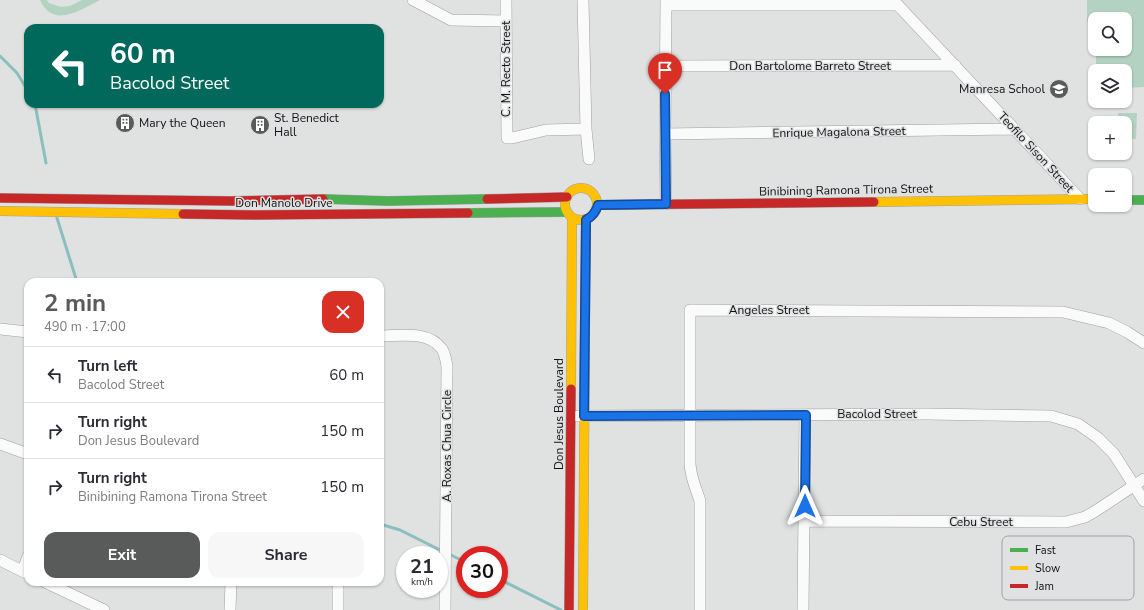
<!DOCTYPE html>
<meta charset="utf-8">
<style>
body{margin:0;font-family:"Nunito Sans",sans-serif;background:#f7f7f7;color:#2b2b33;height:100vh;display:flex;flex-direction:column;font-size:15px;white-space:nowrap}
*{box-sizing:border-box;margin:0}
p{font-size:13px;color:#7c7c81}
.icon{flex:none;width:22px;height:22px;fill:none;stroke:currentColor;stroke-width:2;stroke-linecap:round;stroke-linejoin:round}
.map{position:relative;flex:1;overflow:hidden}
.side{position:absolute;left:24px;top:278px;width:360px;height:308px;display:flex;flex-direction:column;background:#fff;border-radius:12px;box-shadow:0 1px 3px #0004}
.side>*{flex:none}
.hud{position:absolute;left:24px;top:24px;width:360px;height:84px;border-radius:12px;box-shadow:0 1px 3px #0004;background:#00695c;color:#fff;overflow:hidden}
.buttons{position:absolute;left:1088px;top:12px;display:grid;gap:8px}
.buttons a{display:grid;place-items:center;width:44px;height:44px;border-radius:8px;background:#fff;box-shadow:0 1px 3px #0004;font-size:20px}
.speed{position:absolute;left:396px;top:546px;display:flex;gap:8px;font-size:20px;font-weight:700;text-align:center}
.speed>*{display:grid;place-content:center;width:52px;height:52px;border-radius:50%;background:#fff;box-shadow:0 1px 3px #0004;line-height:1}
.speed small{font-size:10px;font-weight:400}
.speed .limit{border:6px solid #d22;background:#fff;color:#111}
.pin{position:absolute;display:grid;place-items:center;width:34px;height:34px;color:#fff;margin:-41px -17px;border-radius:50% 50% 50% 0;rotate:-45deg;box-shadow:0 0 4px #0007}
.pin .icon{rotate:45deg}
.me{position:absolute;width:44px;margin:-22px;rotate:0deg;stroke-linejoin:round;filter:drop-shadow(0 0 3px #0008)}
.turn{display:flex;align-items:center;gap:14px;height:84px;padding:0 20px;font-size:18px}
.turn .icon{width:52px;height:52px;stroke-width:2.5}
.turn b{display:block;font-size:28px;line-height:34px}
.round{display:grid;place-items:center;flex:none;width:42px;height:42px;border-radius:12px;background:#f7f7f7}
.head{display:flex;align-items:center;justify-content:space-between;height:68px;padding:0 20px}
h1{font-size:24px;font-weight:700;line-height:30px;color:#595a5a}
.button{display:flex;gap:8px;margin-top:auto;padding:8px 20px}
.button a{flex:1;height:46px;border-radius:12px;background:#595a5a;color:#fff;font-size:16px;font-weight:700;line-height:46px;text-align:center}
.button a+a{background:#f7f7f7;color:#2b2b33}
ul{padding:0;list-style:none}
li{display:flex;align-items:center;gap:12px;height:56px;padding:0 20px;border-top:1px solid #e1e1e2}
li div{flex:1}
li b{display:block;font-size:15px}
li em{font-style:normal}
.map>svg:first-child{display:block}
.green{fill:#b4d2c1}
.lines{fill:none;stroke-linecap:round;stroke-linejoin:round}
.stream{stroke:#8bbebe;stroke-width:3}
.street-casing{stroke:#9fa0a0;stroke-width:12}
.fast-casing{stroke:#9fa0a0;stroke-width:10}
.slow-casing{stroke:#9fa0a0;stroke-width:10}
.jam-casing{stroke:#9fa0a0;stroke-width:10}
.street{stroke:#fafafa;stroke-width:11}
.fast{stroke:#4caf50;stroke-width:9}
.slow{stroke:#ffc107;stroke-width:9}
.jam{stroke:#c62828;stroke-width:9}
.route-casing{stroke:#114b97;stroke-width:10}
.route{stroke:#1a73e8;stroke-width:7}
.labels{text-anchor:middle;stroke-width:3;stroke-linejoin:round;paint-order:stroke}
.street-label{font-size:12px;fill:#101111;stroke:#dfe1e2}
.poi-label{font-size:12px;fill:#101111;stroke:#dfe1e2;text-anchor:start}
.key{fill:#dfe1e2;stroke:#a1a3a3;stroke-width:1}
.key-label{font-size:11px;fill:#101111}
</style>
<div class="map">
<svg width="1144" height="610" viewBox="0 0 1144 610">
<rect width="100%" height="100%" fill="#e0e1e1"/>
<path class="green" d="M40,0H47L49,3L61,7L70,6L82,0H100C80,10 53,29 40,0Z
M1087,0H1144V87L1125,88V71H1096V49H1125V19H1095V22H1087Z
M1118,113H1137L1136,139L1125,138V123H1118Z"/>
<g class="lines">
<path class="stream" d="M0,56L17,73L28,91
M35,104L46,163
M57,218L77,282
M380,524L400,530L442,551
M447,553L465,562
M499,579L561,610"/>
<defs>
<path id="street" d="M413,0L451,20L506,21
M506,0L507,138H512L546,130L586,129
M583,0L586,129L589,159
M666,0L665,134L666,204
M893,0L1080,199
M666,5H898
M665,66L955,65
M665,134L1013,129
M0,329L28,332
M380,336C400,336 428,330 442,349C445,354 446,360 447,366L445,610
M578,416L927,414L1051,416L1078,424L1098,438L1114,454L1144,501
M0,444L28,454
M805,521L1066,522L1085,517L1094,512L1144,479
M0,560L28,574
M23,571L28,556
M45,582L104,610
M338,582V610
M230,610L231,582
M700,610V501C696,488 691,479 690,464V310L1063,312L1109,323L1127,332L1144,343
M803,610L805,415"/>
<path id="fast" d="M323,199L388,201L487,199
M1125,200H1144
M468,213L567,212"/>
<path id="slow" d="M565 204a16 16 0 1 1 32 0a16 16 0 1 1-32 0Z
M874,202L1095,199
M0,211L183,214
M571,389L572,217
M583,610L585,324"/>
<path id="jam" d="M0,198L231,201L323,199
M487,199L567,197
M598,205L874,202
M183,214L254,215L468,213
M585,324L586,219
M569,610L571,389"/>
</defs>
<use href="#street" class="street-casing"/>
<use href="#fast" class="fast-casing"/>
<use href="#slow" class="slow-casing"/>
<use href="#jam" class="jam-casing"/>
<use href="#street" class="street"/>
<use href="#fast" class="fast"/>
<use href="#slow" class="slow"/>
<use href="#jam" class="jam"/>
</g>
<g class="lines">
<defs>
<path id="route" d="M665,94L666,204L598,205C596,212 593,216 586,220L584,416L806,415L805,506"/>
</defs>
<use href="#route" class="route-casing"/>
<use href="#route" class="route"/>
</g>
<defs>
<symbol id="school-disc" viewBox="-11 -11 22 22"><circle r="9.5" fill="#595a5a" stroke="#dfe1e2"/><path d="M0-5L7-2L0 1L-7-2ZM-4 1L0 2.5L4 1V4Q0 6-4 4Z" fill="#fff"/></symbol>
<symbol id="building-disc" viewBox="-11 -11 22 22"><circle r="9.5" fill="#595a5a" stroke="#dfe1e2"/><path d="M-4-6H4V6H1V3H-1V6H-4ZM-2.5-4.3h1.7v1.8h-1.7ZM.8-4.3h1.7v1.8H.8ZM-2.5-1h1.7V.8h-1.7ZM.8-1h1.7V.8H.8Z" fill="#fff"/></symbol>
</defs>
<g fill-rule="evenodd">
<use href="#school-disc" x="1048" y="78" width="22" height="22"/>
<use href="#building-disc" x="114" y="112" width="22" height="22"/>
<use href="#building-disc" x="249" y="114" width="22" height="22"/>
</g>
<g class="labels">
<g class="street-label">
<text x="810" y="70">Don Bartolome Barreto Street</text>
<text transform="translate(506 69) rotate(-90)" y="4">C. M. Recto Street</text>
<text transform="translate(839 132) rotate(-1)" y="4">Enrique Magalona Street</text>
<text transform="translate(1036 152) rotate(47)" y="4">Teofilo Sison Street</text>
<text transform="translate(846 190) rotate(-1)" y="4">Binibining Ramona Tirona Street</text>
<text x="284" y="207">Don Manolo Drive</text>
<text x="769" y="314">Angeles Street</text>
<text transform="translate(559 414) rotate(-90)" y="4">Don Jesus Boulevard</text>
<text x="877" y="418">Bacolod Street</text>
<text transform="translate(447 446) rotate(-90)" y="4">A. Roxas Chua Circle</text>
<text x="981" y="526">Cebu Street</text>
</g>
<g class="poi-label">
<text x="1045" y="93" text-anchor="end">Manresa School</text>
<text x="274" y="122">St. Benedict<tspan x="274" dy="14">Hall</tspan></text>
<text x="139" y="127">Mary the Queen</text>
</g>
</g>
<rect x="1002" y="536" width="132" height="64" rx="6" class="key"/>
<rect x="1010" y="548" width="18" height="4" fill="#4caf50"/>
<rect x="1010" y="566" width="18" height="4" fill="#ffc107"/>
<rect x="1010" y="584" width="18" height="4" fill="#c62828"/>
<g class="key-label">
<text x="1035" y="554">Fast</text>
<text x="1035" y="572">Slow</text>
<text x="1035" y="590">Jam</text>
</g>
</svg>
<div class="buttons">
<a><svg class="icon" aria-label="search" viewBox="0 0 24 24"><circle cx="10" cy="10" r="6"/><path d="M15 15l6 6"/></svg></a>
<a><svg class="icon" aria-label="layers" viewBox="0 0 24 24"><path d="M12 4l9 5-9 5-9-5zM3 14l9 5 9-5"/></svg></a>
<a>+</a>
<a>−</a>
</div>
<div class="speed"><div>21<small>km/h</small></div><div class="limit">30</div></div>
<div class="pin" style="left:665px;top:94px;background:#d93025"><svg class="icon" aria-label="arrive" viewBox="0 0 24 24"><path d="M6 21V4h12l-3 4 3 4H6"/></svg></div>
<svg class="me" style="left:805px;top:506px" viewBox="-20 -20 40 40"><path d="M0-17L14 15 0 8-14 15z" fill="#1a73e8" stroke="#fff" stroke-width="4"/></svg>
<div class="hud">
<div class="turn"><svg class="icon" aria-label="left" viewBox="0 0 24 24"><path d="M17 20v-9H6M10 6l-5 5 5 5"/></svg><div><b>60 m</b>Bacolod Street</div></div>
</div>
<section class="side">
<div class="head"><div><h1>2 min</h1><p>490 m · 17:00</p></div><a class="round" style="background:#d93025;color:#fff"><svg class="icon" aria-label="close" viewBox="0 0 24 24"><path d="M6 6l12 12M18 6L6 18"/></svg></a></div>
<ul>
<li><svg class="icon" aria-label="left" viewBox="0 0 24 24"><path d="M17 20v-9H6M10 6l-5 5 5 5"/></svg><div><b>Turn left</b><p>Bacolod Street</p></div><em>60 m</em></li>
<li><svg class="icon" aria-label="right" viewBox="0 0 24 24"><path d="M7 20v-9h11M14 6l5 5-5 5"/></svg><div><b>Turn right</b><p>Don Jesus Boulevard</p></div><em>150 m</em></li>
<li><svg class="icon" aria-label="right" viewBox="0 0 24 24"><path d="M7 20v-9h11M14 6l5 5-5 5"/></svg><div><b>Turn right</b><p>Binibining Ramona Tirona Street</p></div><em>150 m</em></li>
</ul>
<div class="button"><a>Exit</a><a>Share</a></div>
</section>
</div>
